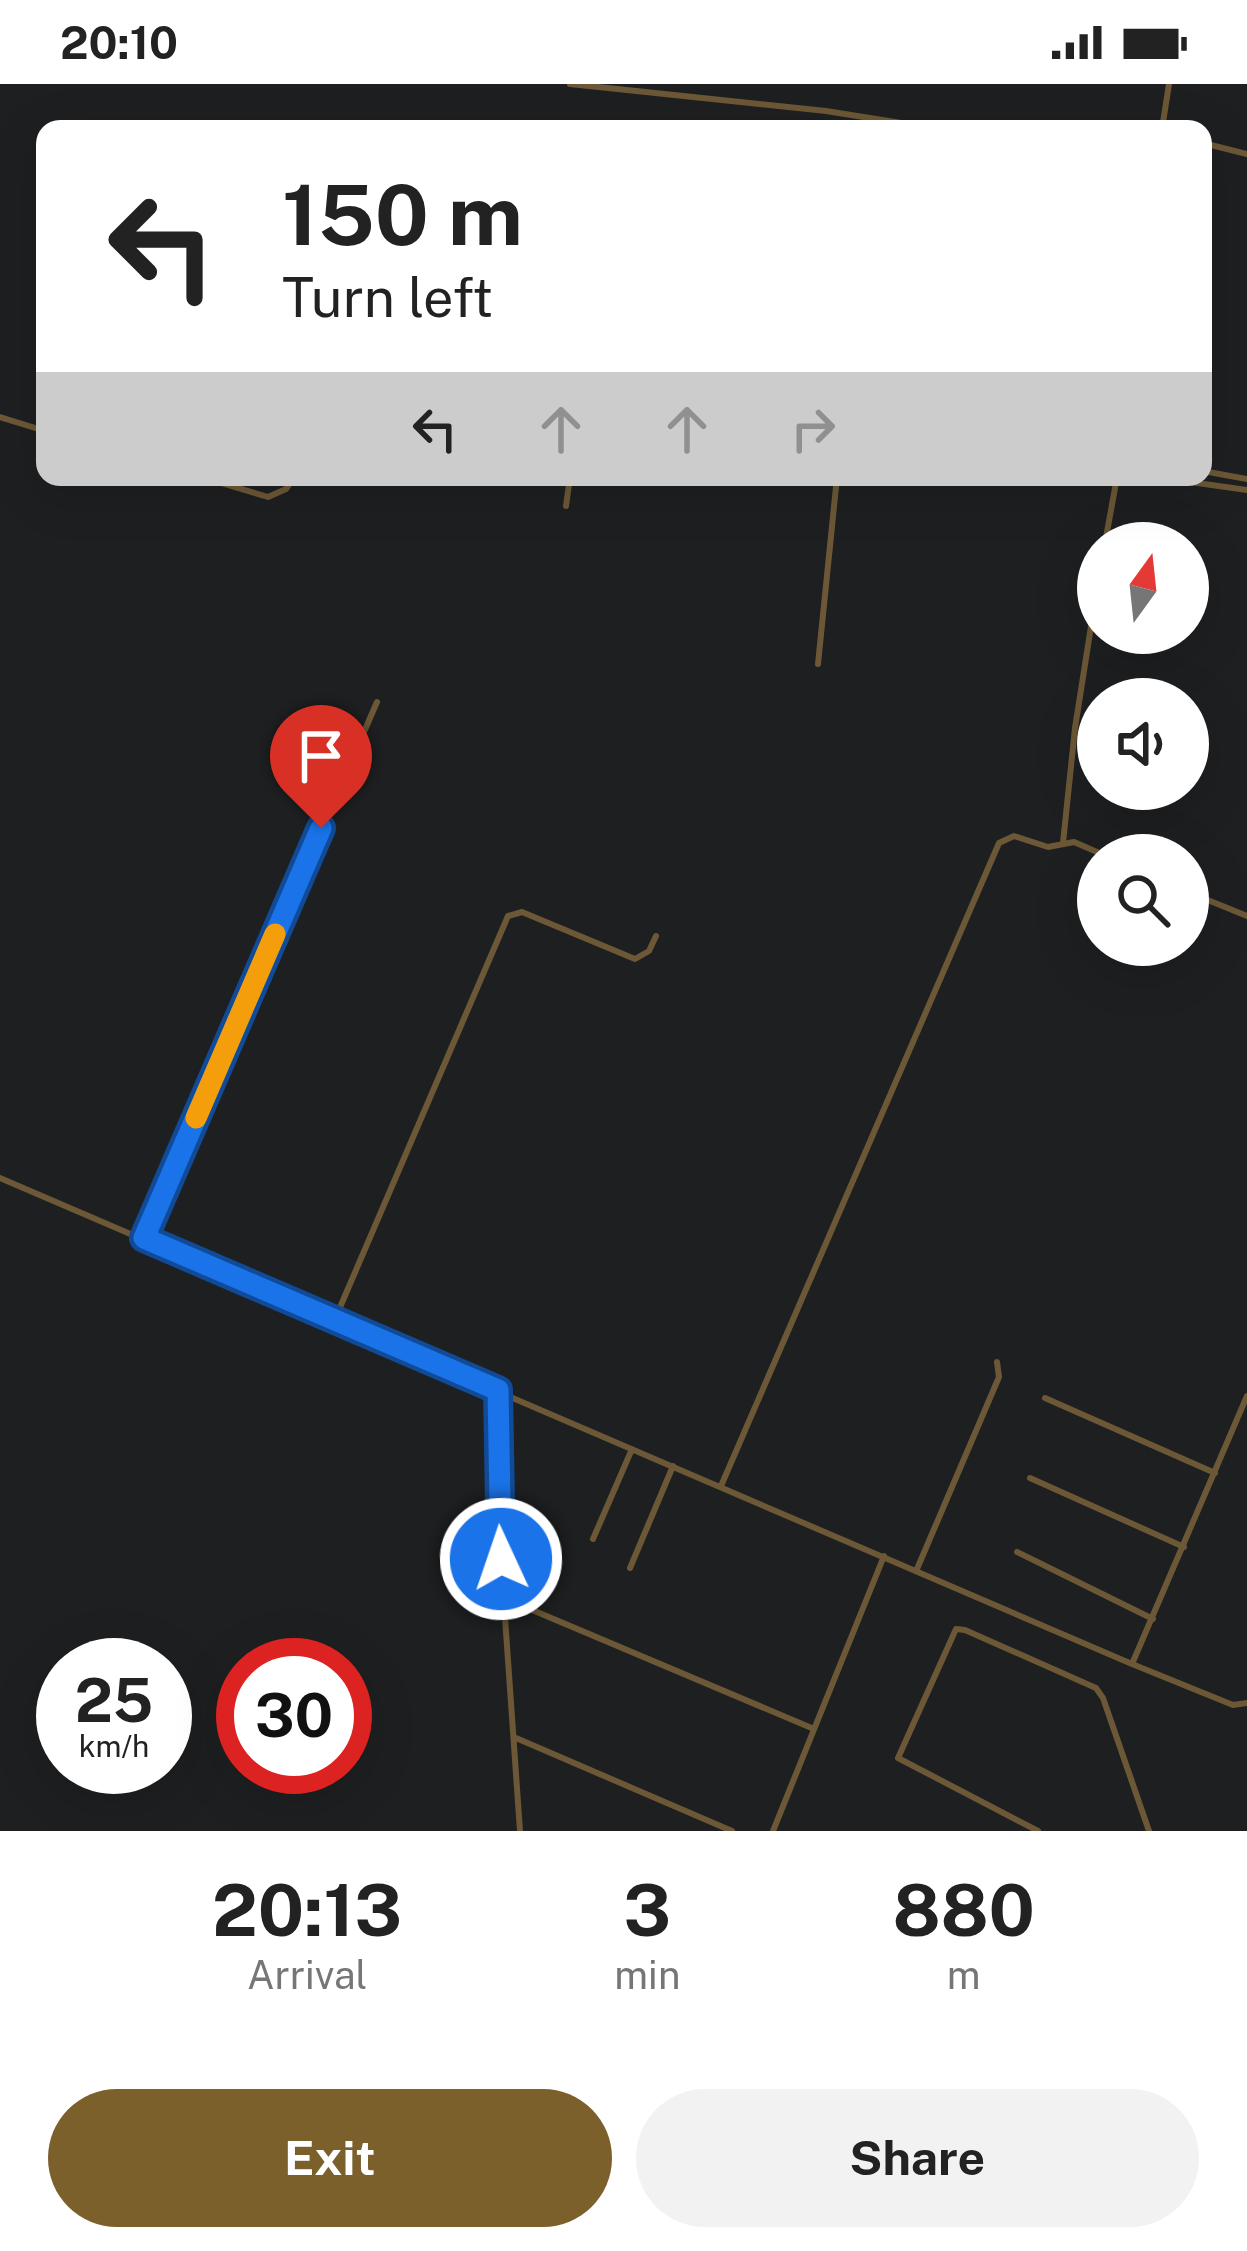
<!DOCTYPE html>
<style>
body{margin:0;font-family:"Public Sans",sans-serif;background:#f2f2f2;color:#222;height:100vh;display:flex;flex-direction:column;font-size:45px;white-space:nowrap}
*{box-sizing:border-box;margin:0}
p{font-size:39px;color:#767676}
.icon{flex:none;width:66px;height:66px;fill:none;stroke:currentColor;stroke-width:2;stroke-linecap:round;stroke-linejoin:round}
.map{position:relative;height:1747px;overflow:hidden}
.details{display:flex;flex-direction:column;background:#fff;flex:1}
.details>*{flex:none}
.guide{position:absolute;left:36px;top:36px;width:1176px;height:366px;border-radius:24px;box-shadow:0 12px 48px #0002;background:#fff;color:#222;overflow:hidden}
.needle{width:78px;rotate:15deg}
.fabs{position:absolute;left:1077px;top:438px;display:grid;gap:24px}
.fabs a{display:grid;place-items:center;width:132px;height:132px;border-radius:50%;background:#fff;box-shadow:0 12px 48px #0002;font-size:60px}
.speed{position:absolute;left:36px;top:1554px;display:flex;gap:24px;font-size:60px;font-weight:700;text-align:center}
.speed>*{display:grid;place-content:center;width:156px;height:156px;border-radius:50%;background:#fff;box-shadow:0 12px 48px #0002;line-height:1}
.speed small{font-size:30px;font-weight:400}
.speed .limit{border:18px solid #d22;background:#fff;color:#111}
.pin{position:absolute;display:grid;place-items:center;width:102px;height:102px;color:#fff;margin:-123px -51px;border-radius:50% 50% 50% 0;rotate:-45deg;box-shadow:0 0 12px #0007}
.pin .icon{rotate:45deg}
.me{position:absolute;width:132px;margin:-66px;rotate:357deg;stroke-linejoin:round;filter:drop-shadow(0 0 9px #0008)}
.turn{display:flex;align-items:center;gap:42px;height:252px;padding:0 48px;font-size:54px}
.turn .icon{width:156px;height:156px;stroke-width:2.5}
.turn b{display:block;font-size:84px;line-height:102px}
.lanes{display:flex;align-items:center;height:114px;padding:0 48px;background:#0003;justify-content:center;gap:60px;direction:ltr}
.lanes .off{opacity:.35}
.eta{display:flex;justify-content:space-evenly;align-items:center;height:204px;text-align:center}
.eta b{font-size:72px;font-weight:700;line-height:84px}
.primary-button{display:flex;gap:24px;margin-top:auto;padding:24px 48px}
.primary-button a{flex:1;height:138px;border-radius:72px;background:#7b602b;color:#fff;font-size:48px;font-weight:700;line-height:138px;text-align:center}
.primary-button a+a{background:#f2f2f2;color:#222}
.status{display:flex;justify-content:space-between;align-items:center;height:84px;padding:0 60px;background:#fff;direction:ltr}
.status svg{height:33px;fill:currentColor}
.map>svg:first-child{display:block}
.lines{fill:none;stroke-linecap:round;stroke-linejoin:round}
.minor{stroke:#6c5836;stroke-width:6}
.route-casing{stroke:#114b97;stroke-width:30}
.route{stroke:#1a73e8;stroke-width:21}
.slow{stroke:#f59e0b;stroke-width:21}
</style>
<div class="status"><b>20:10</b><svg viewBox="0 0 49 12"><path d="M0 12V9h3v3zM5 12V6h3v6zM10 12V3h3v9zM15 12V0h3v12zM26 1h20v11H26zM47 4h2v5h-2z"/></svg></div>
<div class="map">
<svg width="1247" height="1747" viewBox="0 0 1247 1747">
<rect width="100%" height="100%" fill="#1d1f21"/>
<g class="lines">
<path class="minor" d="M570,0L826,27L939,45
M1162,45L1169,0
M1203,59L1247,70
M0,333L45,347
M1203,387L1247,395
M201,393L268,413L286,405L294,393
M1155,393L1247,406
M566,422L570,393
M1105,459L1117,393
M818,580L837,393
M1063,759L1075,644L1098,498
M1188,808L1247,832
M0,1094L1132,1580L1247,1312
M144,1154L377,618
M335,1235L508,832L522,828L635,875L649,867L656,852
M498,1306V1434L520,1747
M1045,1314L1215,1389
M1030,1394L1184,1463
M721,1402L999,759L1014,752L1048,763L1074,758L1104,771
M593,1455L632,1365
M1017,1468L1153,1535
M630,1484L673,1382
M917,1485L999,1293L997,1278
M504,1514L814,1645
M1132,1580L1233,1621L1247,1619
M516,1654L732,1747
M773,1747L884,1472
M1038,1747L898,1674L956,1545L965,1546L1096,1604L1103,1614L1149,1747"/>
</g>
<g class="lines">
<defs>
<path id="route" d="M321,744L144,1154L498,1306L501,1475"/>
</defs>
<use href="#route" class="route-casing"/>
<use href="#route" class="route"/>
<path class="slow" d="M196,1034L275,850"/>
</g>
</svg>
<div class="fabs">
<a><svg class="needle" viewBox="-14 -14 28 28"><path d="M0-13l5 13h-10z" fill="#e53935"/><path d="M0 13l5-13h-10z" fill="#767676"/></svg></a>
<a><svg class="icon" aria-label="sound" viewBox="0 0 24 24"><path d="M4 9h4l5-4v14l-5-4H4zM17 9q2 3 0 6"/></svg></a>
<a><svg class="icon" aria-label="search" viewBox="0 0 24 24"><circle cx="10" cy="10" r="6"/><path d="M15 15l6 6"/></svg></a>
</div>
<div class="speed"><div>25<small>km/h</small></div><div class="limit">30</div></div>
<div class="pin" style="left:321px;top:744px;background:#d93025"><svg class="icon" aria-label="arrive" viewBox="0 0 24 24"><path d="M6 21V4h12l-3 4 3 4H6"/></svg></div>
<svg class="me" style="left:501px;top:1475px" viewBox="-20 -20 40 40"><circle r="17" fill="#1a73e8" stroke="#fff" stroke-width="3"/><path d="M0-11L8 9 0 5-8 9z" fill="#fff"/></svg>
<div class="guide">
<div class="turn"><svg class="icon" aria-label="left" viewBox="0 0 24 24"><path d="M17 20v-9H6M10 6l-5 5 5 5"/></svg><div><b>150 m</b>Turn left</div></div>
<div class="lanes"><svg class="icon" aria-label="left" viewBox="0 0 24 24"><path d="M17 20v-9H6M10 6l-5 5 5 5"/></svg><svg class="icon off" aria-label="ahead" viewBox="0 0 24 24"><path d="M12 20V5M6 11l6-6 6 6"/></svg><svg class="icon off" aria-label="ahead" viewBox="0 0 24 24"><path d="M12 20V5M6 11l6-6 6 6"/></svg><svg class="icon off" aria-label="right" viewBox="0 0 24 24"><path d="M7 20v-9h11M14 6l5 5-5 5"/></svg></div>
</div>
</div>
<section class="details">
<div class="eta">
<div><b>20:13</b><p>Arrival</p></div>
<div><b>3</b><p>min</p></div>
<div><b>880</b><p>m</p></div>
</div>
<div class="primary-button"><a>Exit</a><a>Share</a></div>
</section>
